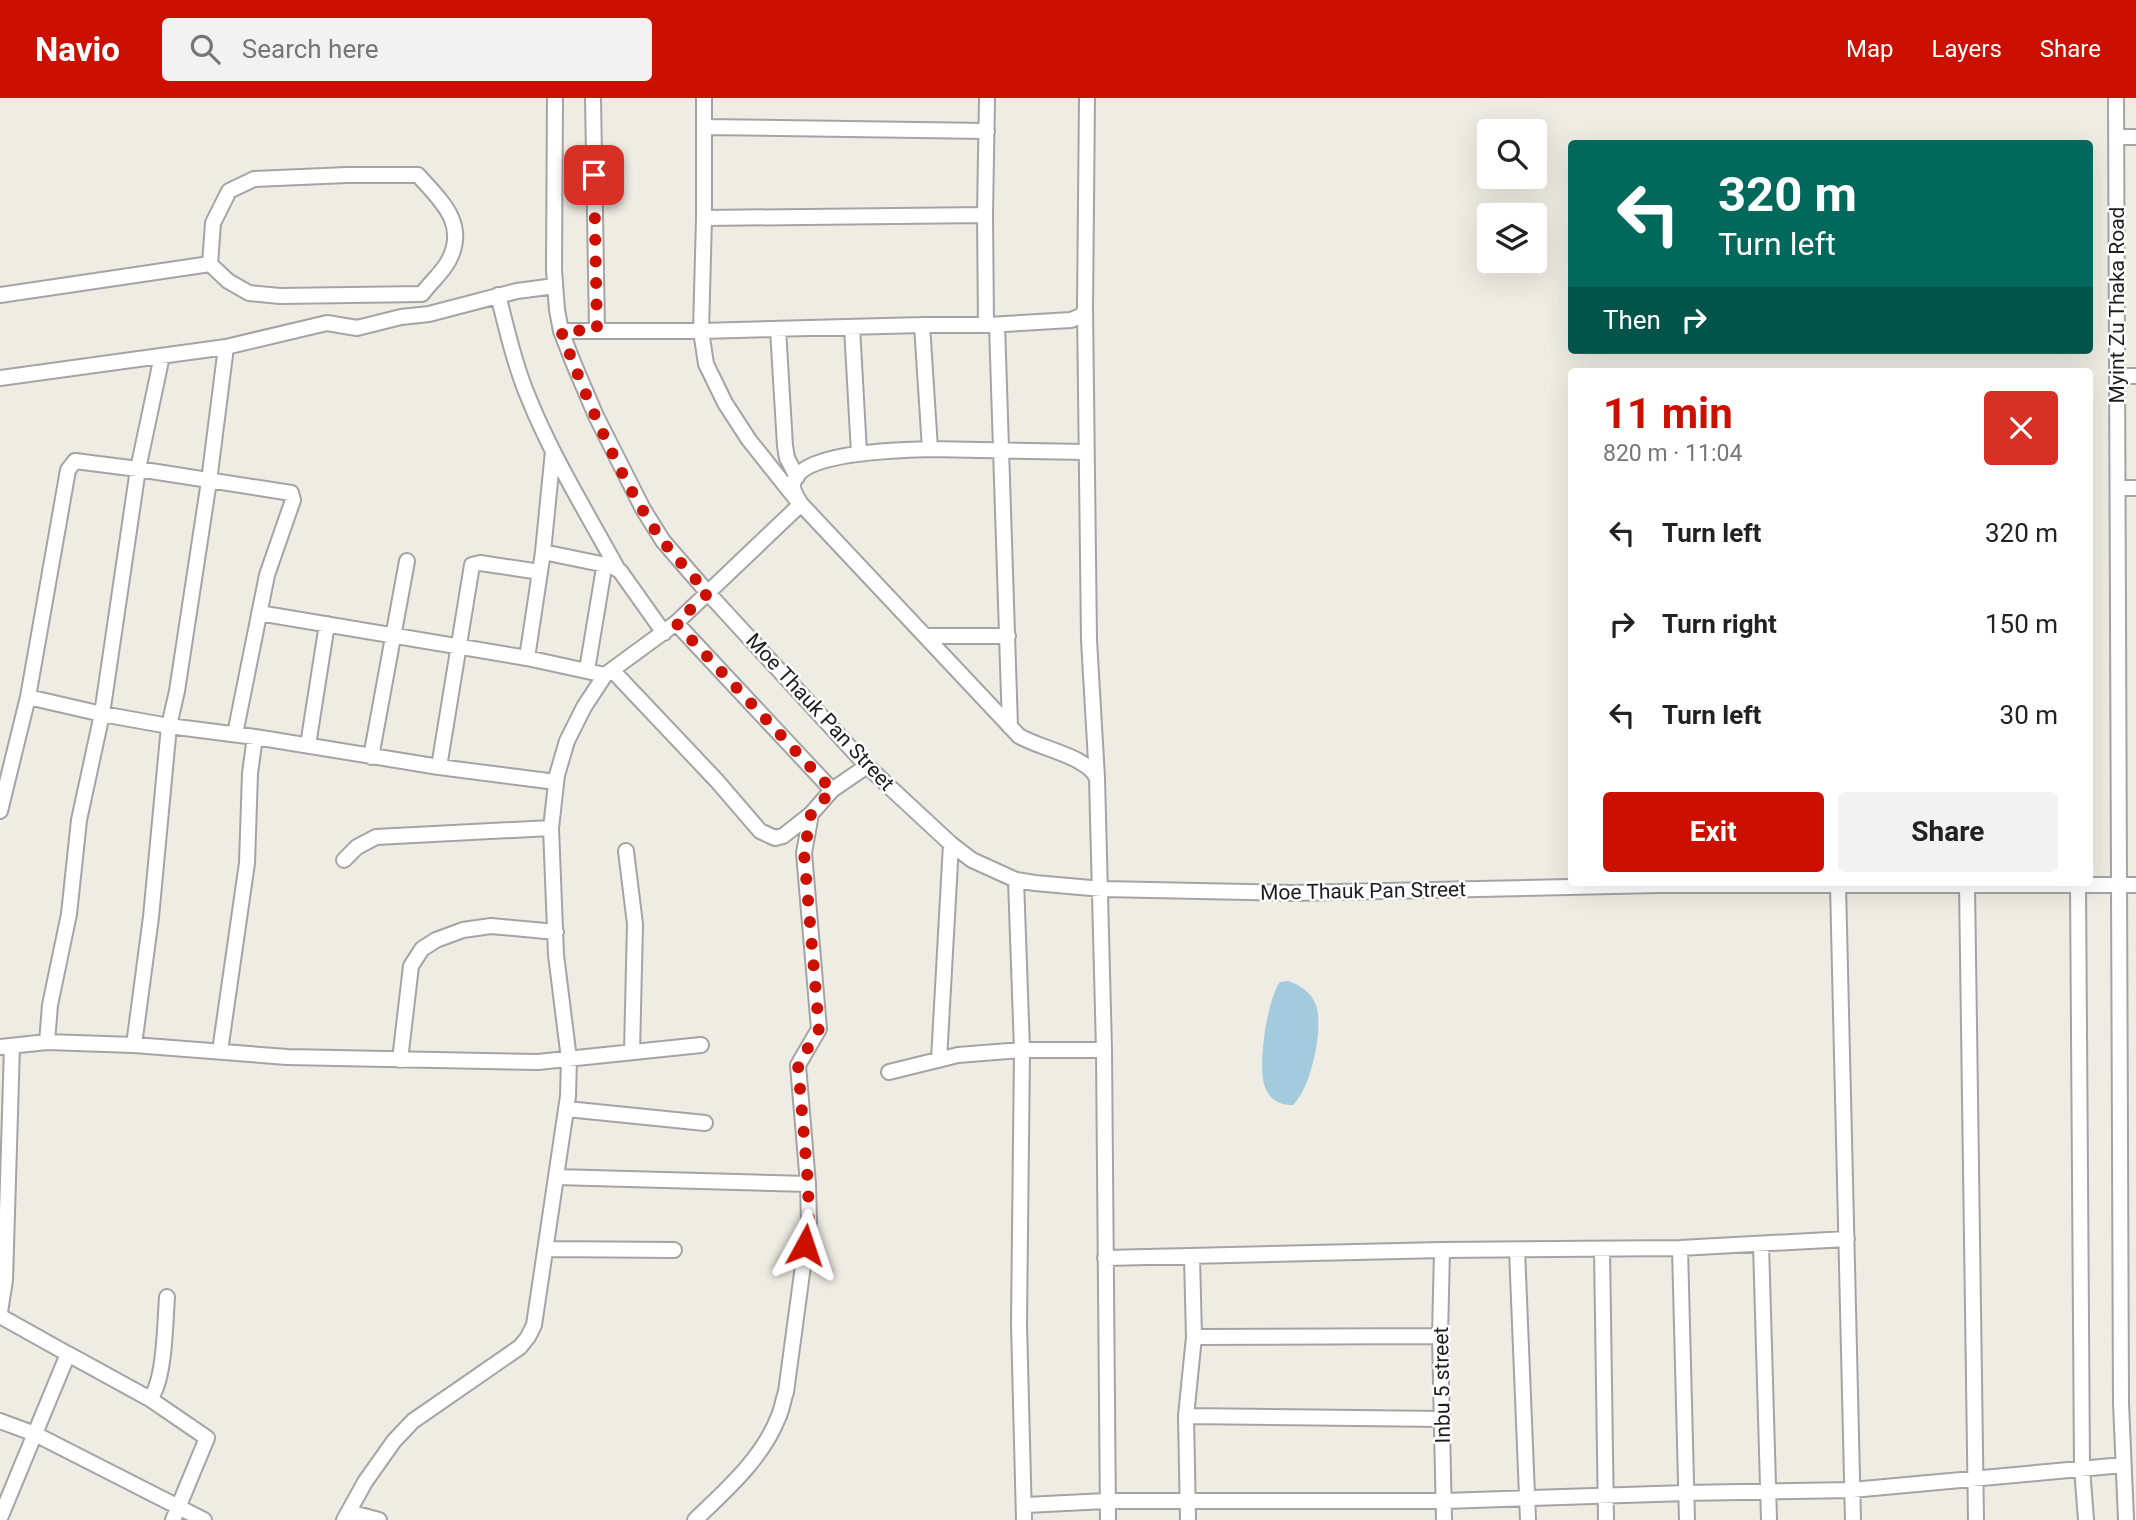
<!DOCTYPE html>
<meta charset="utf-8">
<style>
body{margin:0;font-family:Roboto,sans-serif;background:#f2f2f2;color:#222;height:100vh;display:flex;flex-direction:column;font-size:26px;white-space:nowrap}
*{box-sizing:border-box;margin:0}
p{font-size:23px;color:#767676}
.icon{flex:none;width:38px;height:38px;fill:none;stroke:currentColor;stroke-width:2;stroke-linecap:round;stroke-linejoin:round}
.map{position:relative;flex:1;overflow:hidden}
.panel{position:absolute;left:1568px;top:270px;width:525px;height:518px;display:flex;flex-direction:column;background:#fff;border-radius:7px;box-shadow:0 7px 28px #0002}
.panel>*{flex:none}
.guide{position:absolute;left:1568px;top:42px;width:525px;height:214px;border-radius:7px;box-shadow:0 7px 28px #0002;background:#00695c;color:#fff;overflow:hidden}
.fabs{position:absolute;left:1477px;top:21px;display:grid;gap:14px}
.fabs a{display:grid;place-items:center;width:70px;height:70px;border-radius:7px;background:#fff;box-shadow:0 7px 28px #0002;font-size:35px}
.pin{position:absolute;display:grid;place-items:center;width:60px;height:60px;color:#fff;margin:-30px;border-radius:14px;box-shadow:0 4px 10px #0006}
.me{position:absolute;width:77px;margin:-38px;rotate:5deg;stroke-linejoin:round;filter:drop-shadow(0 0 5px #0008)}
.turn{display:flex;align-items:center;gap:24px;height:147px;padding:0 35px;font-size:32px}
.turn .icon{width:91px;height:91px;stroke-width:2.5}
.turn b{display:block;font-size:49px;line-height:60px}
.then{display:flex;align-items:center;height:66px;padding:0 35px;background:#0003;gap:14px;font-size:26px}
.round{display:grid;place-items:center;flex:none;width:74px;height:74px;border-radius:7px;background:#f2f2f2}
.summary{display:flex;align-items:center;justify-content:space-between;height:119px;padding:0 35px}
h1{font-size:42px;font-weight:700;line-height:52px;color:#cb1000}
.button{display:flex;gap:14px;margin-top:auto;padding:14px 35px}
.button a{flex:1;height:80px;border-radius:7px;background:#cb1000;color:#fff;font-size:28px;font-weight:700;line-height:80px;text-align:center}
.button a+a{background:#f2f2f2;color:#222}
ul{padding:0;list-style:none}
li{display:flex;align-items:center;gap:21px;height:91px;padding:0 35px}
li div{flex:1}
li b{display:block;font-size:26px}
li em{font-style:normal}
header{display:flex;align-items:center;gap:42px;box-sizing:border-box;height:98px;padding:0 35px;background:#cb1000;color:#fff}
header strong{font-size:33px}
nav{display:flex;gap:38px;margin-inline-start:auto;font-size:24px}
.search{width:490px;height:63px;background:#f2f2f2;display:flex;align-items:center;gap:18px;box-sizing:border-box;padding:0 24px;border-radius:7px;color:#767676;font-size:26px}
.map>svg:first-child{display:block}
.water{fill:#a3cbdd}
.lines{fill:none;stroke-linecap:round;stroke-linejoin:round}
.minor-casing{stroke:#a4a4a4;stroke-width:18}
.minor{stroke:#fff;stroke-width:14}
.route{stroke:#cb1000;stroke-width:12;stroke-dasharray:0 21.6}
.labels{text-anchor:middle;stroke-width:5;stroke-linejoin:round;paint-order:stroke}
.street-label{font-size:21px;fill:#1d1d1d;stroke:#fff}
</style>
<header>
<strong>Navio</strong>
<div class="search"><svg class="icon" aria-label="search" viewBox="0 0 24 24"><circle cx="10" cy="10" r="6"/><path d="M15 15l6 6"/></svg>Search here</div>
<nav><a>Map</a><a>Layers</a><a>Share</a></nav>
</header>
<div class="map">
<svg width="2136" height="1422" viewBox="0 0 2136 1422">
<rect width="100%" height="100%" fill="#efece3"/>
<path class="water" d="M1288,883C1299,886 1312,895 1316,907C1324,931 1311,990 1293,1007C1279,1007 1268,1001 1264,986C1258,965 1267,902 1280,884Z"/>
<g class="lines">
<defs>
<path id="minor" d="M555,0L554,172L557,212L561,233L573,264L596,318L643,411L663,443L708,495L867,668L951,746L972,762L1016,782L1035,785L1102,791L1291,795L1659,787H2136
M593,0L597,232
M704,0V120L985,117L987,0
M2116,0L2121,1305L2126,1422
M704,29L987,33
M2116,39H2136
M347,77H418C440,102 468,125 449,162C443,174 430,185 422,196L280,198L249,195L228,183L210,166L213,125L229,93L254,81Z
M704,120L701,233L706,266L725,305L749,342L796,401
M555,188L517,193L429,216L401,219L357,230L327,225L226,249L209,383L177,593L169,628L151,819L134,947L287,959L538,964L701,947
M0,197L210,166
M498,197C507,232 515,268 529,301C553,360 587,415 617,470
M1085,210L1089,542L1097,680
M988,227L1071,222L1083,217L1085,210L1087,0
M997,227L1010,629
M852,229L859,355
M778,231L785,348L787,360L797,379
M561,233H701L922,227
M2117,278H2136
M0,280L226,249
M930,351L1086,354
M2119,390H2136
M801,406C798,401 792,393 793,386C799,353 903,352 930,351L922,227H986L985,117
M543,454L611,468
M259,515L527,560L605,577
M676,525L832,692
M925,538H1008
M527,560L543,454L553,353
M587,572L604,470L611,468L620,473L664,535
M613,573L717,683L760,733L775,740L783,738L811,716
M28,599L102,616L169,628L255,639L439,669L556,684
M308,647L327,526
M371,659L407,463
M439,669L472,467L480,465L540,474
M0,713L28,599L68,372L75,363L138,371L291,395L293,402L267,477L235,636
M626,753L635,826L632,954
M344,762L357,749L376,739L551,730
M1838,787L1853,1422
M1967,787L1976,1422
M2078,787L2082,1370L2086,1422
M47,944L50,907L69,816L79,722L102,616L138,371L162,258
M0,949L47,944L134,947
M220,953L247,765L250,675L255,639
M400,962L411,868L422,851L436,842L463,832L491,828L556,834
M939,962L951,746
M889,974L958,957L1022,952L1016,782
M567,1011L705,1025
M556,1079L808,1086
M1761,1146L1769,1422
M1680,1150L1687,1422
M545,1151L674,1152
M1602,1151L1606,1422
M1442,1152L1440,1238L1444,1422
M1517,1152L1528,1422
M1105,1160L1442,1152L1680,1150L1847,1141
M0,1214L5,1182L12,948
M0,1218L68,1256L0,1420
M1194,1239L1440,1238
M68,1256L150,1301L207,1340L173,1422
M150,1301C165,1282 165,1225 167,1199
M1186,1318L1443,1321
M0,1323L35,1336L204,1422
M1026,1407L1106,1403H1444L1686,1395L1852,1392L2123,1367
M349,1414L379,1422
M344,1422L365,1384L394,1343L413,1323L520,1249L528,1239L534,1227L568,998L569,961L556,857L551,730L557,677L567,643L584,609L605,577L676,525L801,406L1019,638C1041,651 1087,658 1097,680L1104,952L1108,1422
M695,1422C725,1393 762,1361 778,1320C782,1312 783,1302 786,1294L809,1123L808,1086L798,967L819,931L804,755L811,716L832,692L867,668
M1024,1422L1019,1226L1022,952H1104
M1188,1422L1186,1318L1194,1239L1192,1159"/>
</defs>
<use href="#minor" class="minor-casing"/>
<use href="#minor" class="minor"/>
</g>
<g class="lines">
<path class="route" d="M594,77L597,232L561,233C586,300 621,384 662,442C676,460 693,478 708,495L676,525L832,692L811,716L804,755L819,931L798,967L808,1086L809,1124L805,1147"/>
</g>
<g class="labels">
<g class="street-label">
<text transform="translate(2117 207) rotate(-90)" y="7">Myint Zu Thaka Road</text>
<text transform="translate(820 614) rotate(47)" y="7">Moe Thauk Pan Street</text>
<text transform="translate(1363 793) rotate(-1)" y="7">Moe Thauk Pan Street</text>
<text transform="translate(1442 1287) rotate(-91)" y="7">Inbu 5 street</text>
</g>
</g>
</svg>
<div class="fabs">
<a><svg class="icon" aria-label="search" viewBox="0 0 24 24"><circle cx="10" cy="10" r="6"/><path d="M15 15l6 6"/></svg></a>
<a><svg class="icon" aria-label="layers" viewBox="0 0 24 24"><path d="M12 4l9 5-9 5-9-5zM3 14l9 5 9-5"/></svg></a>
</div>
<div class="pin" style="left:594px;top:77px;background:#d93025"><svg class="icon" aria-label="arrive" viewBox="0 0 24 24"><path d="M6 21V4h12l-3 4 3 4H6"/></svg></div>
<svg class="me" style="left:805px;top:1147px" viewBox="-20 -20 40 40"><path d="M0-17L14 15 0 8-14 15z" fill="#cb1000" stroke="#fff" stroke-width="4"/></svg>
<div class="guide">
<div class="turn"><svg class="icon" aria-label="left" viewBox="0 0 24 24"><path d="M17 20v-9H6M10 6l-5 5 5 5"/></svg><div><b>320 m</b>Turn left</div></div>
<div class="then">Then<svg class="icon" aria-label="right" viewBox="0 0 24 24"><path d="M7 20v-9h11M14 6l5 5-5 5"/></svg></div>
</div>
<section class="panel">
<div class="summary"><div><h1>11 min</h1><p>820 m · 11:04</p></div><a class="round" style="background:#d93025;color:#fff"><svg class="icon" aria-label="close" viewBox="0 0 24 24"><path d="M6 6l12 12M18 6L6 18"/></svg></a></div>
<ul>
<li><svg class="icon" aria-label="left" viewBox="0 0 24 24"><path d="M17 20v-9H6M10 6l-5 5 5 5"/></svg><div><b>Turn left</b></div><em>320 m</em></li>
<li><svg class="icon" aria-label="right" viewBox="0 0 24 24"><path d="M7 20v-9h11M14 6l5 5-5 5"/></svg><div><b>Turn right</b></div><em>150 m</em></li>
<li><svg class="icon" aria-label="left" viewBox="0 0 24 24"><path d="M17 20v-9H6M10 6l-5 5 5 5"/></svg><div><b>Turn left</b></div><em>30 m</em></li>
</ul>
<div class="button"><a>Exit</a><a>Share</a></div>
</section>
</div>
